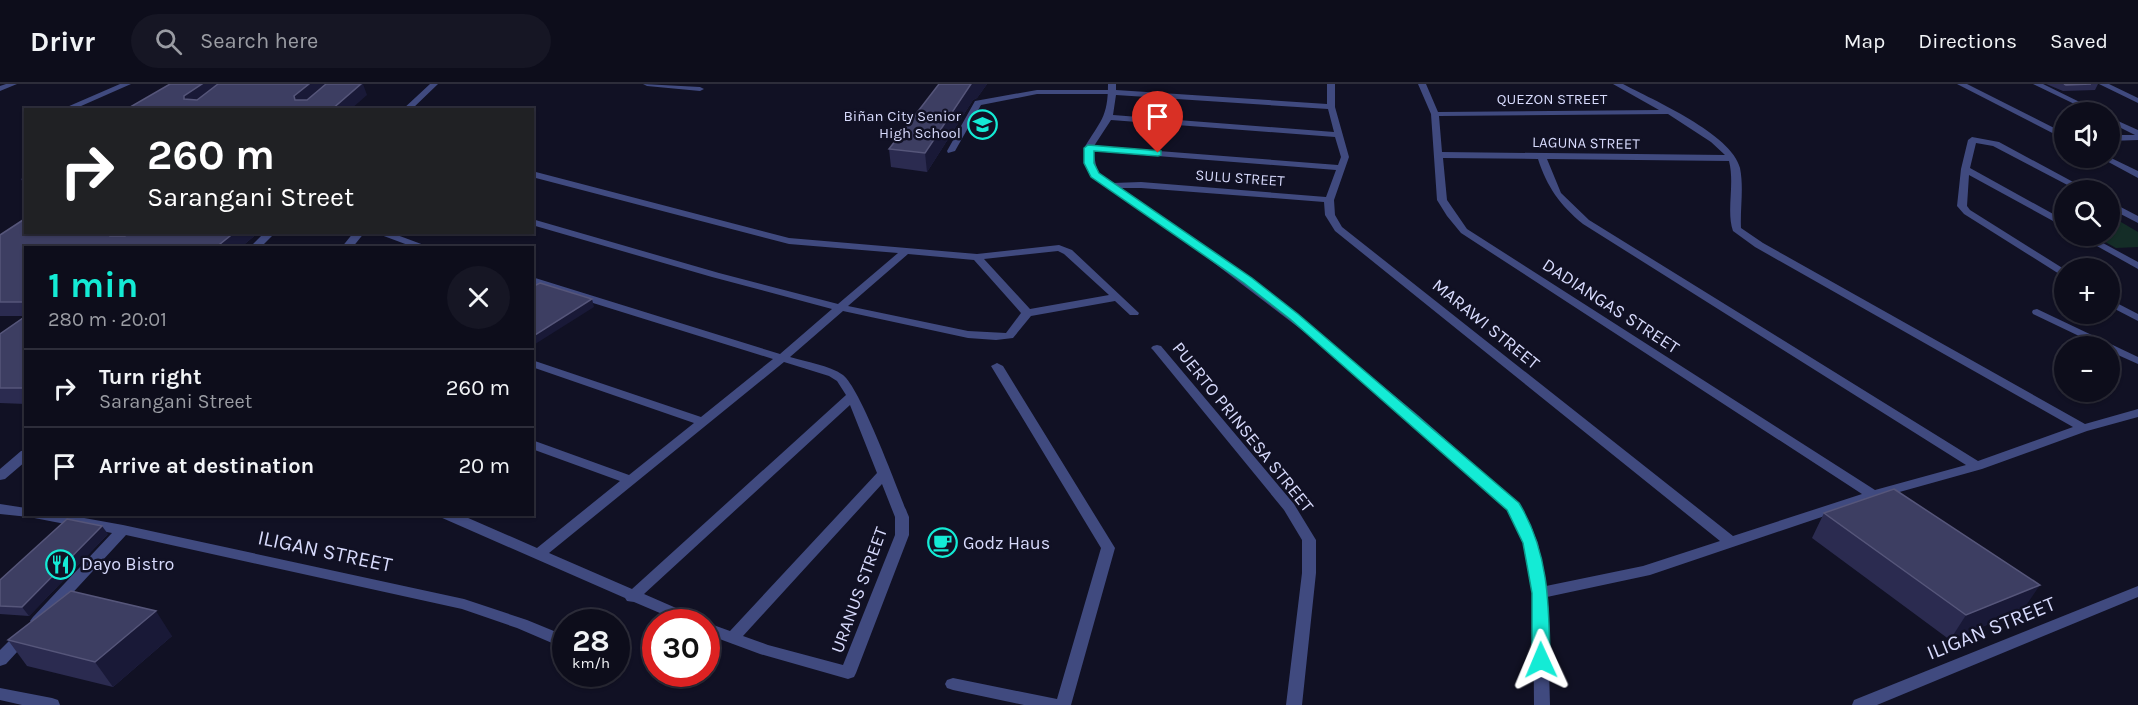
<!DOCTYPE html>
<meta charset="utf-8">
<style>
body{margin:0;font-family:Karla,sans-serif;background:#161624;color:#f1f3f6;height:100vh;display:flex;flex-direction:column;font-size:22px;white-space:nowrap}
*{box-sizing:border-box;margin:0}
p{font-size:20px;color:#9a9ca3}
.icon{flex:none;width:33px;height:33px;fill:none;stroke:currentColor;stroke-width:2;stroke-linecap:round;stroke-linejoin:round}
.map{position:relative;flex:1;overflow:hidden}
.side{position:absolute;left:24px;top:162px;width:510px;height:270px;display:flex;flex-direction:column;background:#0d0d1b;border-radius:0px;box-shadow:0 2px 4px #0004,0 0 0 2px #2d2d3a}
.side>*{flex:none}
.hud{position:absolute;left:24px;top:24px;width:510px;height:126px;border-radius:0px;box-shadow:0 2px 4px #0004,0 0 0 2px #2d2d3a;background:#202124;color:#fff;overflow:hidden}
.fabs{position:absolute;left:2054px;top:18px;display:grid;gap:12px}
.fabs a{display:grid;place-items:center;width:66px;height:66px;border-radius:50%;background:#0d0d1b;box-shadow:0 2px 4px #0004,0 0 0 2px #2d2d3a;font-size:30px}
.speed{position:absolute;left:552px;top:525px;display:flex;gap:12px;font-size:30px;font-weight:700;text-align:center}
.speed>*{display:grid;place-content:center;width:78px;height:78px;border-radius:50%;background:#0d0d1b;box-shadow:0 2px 4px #0004,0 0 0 2px #2d2d3a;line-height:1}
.speed small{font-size:15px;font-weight:400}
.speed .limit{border:9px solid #d22;background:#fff;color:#111}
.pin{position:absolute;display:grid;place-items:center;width:51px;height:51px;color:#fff;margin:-62px -26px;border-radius:50% 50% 50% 0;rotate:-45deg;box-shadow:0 0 6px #0007}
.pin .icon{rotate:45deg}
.me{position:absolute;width:66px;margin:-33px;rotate:359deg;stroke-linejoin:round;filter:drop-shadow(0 0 4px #0008)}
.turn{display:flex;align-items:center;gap:21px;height:126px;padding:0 24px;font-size:27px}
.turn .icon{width:78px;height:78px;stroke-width:2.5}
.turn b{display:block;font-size:42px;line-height:51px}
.round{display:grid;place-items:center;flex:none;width:63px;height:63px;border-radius:32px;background:#161624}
.summary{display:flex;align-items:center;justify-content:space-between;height:102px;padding:0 24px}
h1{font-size:36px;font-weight:700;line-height:45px;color:#14ebd5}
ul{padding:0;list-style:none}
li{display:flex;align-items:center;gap:18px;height:78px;padding:0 24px;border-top:2px solid #2d2d3a}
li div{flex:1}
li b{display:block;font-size:22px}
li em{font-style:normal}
header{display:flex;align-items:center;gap:36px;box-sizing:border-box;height:84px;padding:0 30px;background:#0d0d1b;border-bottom:2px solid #2d2d3a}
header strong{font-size:28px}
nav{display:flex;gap:33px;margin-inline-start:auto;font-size:21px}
.search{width:420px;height:54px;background:#161624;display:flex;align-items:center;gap:15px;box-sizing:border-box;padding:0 21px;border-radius:33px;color:#9a9ca3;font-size:22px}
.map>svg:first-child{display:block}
.green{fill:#142d27}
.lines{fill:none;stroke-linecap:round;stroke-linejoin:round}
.lane{fill:#404a7f;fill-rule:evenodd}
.street{fill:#404a7f;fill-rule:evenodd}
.wall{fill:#2b2b50}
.shaded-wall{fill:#191937}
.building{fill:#3d3e62;stroke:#56567a;stroke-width:1.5}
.route{fill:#14ebd5;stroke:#0d998a;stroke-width:1.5}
.labels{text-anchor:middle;stroke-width:5;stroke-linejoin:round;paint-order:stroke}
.far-street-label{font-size:15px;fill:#d7dafc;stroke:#111124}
.far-poi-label{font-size:15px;fill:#d7dafc;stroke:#111124;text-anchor:end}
.street-label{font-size:18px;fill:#d7dafc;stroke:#111124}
.poi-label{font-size:18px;fill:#d7dafc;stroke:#111124;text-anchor:start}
.near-street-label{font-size:21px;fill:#d7dafc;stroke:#111124}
</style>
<header>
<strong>Drivr</strong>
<div class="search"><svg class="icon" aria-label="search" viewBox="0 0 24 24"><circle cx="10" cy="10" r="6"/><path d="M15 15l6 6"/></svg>Search here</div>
<nav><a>Map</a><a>Directions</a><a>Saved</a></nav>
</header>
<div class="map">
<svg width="2138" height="621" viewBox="0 0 2138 621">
<rect width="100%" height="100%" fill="#111124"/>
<path class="green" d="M2109,131L2138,148V163L2116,164L2095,152H2109Z"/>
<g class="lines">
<path class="lane" d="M1037,6H1112L1116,8L1112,10H1037L981,21L955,67L948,69L947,67L975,17Z"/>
<path class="street" d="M6,0H17L0,7V2Z
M120,0H131L72,26H60Z
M430,0H438L411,26H402Z
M643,0L700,3L704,5L700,7L647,2Z
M1108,0H1116V6L1327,20V0H1335V23L1349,73L1334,116L1335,131L1342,143L1733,452L1862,410L1461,149L1447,132L1437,116L1431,30L1418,0H1426L1438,28L1659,26L1613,0H1623C1653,16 1732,50 1740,84C1744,104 1740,124 1741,144L1763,159L2085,340L2138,325V333L2087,347L1982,385L1878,414L1650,491L1547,513L1550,621H1534L1533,509L1524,459L1508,425L1410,337L1307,250L1201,169L1091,93L1085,80L1084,64C1100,37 1108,34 1108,0ZM1116,11L1328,25L1334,48L1113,31ZM1668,30L1711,58L1725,71L1442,68L1439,32ZM1111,36L1335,53L1341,73L1338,81L1094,62ZM1093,67L1336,86L1326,113L1141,98L1113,99L1098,90ZM1443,74L1538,75C1547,103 1560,121 1583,140L1966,381L1875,406L1467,145L1447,116ZM1547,75L1729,77C1735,100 1726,127 1733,147L1755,163L2073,343L1978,377L1589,136L1561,109ZM1121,104H1141L1324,118L1325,131L1335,147L1720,457L1643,482L1546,502L1538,459L1519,420L1418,331L1315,246L1208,164Z
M1957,0H1967L2064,49V55Z
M2033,0H2043L2100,28H2091Z
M2099,0H2109L2138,14V19Z
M2109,33L2138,46V56L2109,57V51H2135L2109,38Z
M1972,53L1999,58L2088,106H2077L1993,62L1976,59L1970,84L2064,136V143L1969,91L1967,122L1970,126L2064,185V193L1964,130L1957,122L1961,85L1968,56Z
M2109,73L2138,87V94L2101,74Z
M532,87L789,154L977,170L1059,161L1072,166L1139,229L1138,231H1130L1115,217L1031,232L1013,254L996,256L968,254L843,227L790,273C806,278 829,281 843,291C861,305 898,407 909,433V451L856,589L854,593L848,595L760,570L706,550L705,538L730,547L877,389L850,321L644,510L699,534L701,538H681L634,518L627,517L625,514L440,433L438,430H459L537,464L620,397L532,365V356L629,391L694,339L532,283V276L701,333L773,275L532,200V193L780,270L832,225L712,193L532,141V135L719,189L838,220L898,169L789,160L532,93ZM1058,167L1064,170L1109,211L1030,225L984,175ZM908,170L974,176L1021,229L1006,249L968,247L848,222ZM784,278L829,292L837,297L846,311L632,505L549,469ZM882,400L895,433V451L843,581L768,561L743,552Z
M2109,117L2138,132V139L2109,124Z
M265,148H276L260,164H249Z
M354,148H365L352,164H341Z
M373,148H389L432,164H416Z
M2079,152H2090L2138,178V185Z
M2109,215L2138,230V237L2109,222Z
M2037,225L2138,273V280L2109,267V262H2100L2033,230L2032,228L2033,226Z
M1157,261L1161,262L1294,420L1316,456V489L1302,621H1286L1302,489V456L1284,426L1153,266L1151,264L1153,262Z
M997,279L1003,282L1115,464L1071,621H1024L953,606L947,604L945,600L947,596L953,594L1057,615L1101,464L991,282Z
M26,366V377L5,395L0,396V385L21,367Z
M0,420L26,424V430H62L123,441L464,515L527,536L566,552V565L517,544L462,525L126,451L43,541L38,543L33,541L30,537L33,533L112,449L29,433L0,430Z
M2138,502V513L1877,621H1852L1854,616Z
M24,545L29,547L32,551L29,555L6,580L0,582V566L19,547Z
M0,604L52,614L58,616L60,621H22L0,616Z"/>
</g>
<path class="wall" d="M939,0H987L977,14L973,16L927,88L891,83L889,65Z
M2046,0H2098L2095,6L2063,7Z
M26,92V103L21,95Z
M26,148H259L240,164H26V320L0,319V250L25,232H0V151Z
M1824,429L2023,526L1950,556L1812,454Z
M108,450L29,532L0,530V496Z
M172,552L113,603L27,582L8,556Z"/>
<path class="shaded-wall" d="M202,0H224L190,24L184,15V12Z
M309,0H326L315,8L316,10L299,24L294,12Z
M361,0H363L367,11L350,26H331Z
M971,0H987L977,14L973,16L927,88L925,69Z
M110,148H132L117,162L110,152Z
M235,148H259L240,164H215Z
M592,215L594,223L532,262V253Z
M102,442L108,450L29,532L22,523Z
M2040,501L2023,526L1950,556L1966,531Z
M156,527L172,552L113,603L95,578Z"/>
<path class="building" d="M170,0H202L184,12V15L197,16L218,0H309L294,12L295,16H307L326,0H361L331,26H125Z
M939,0H971L925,69L889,65Z
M2064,0H2091L2066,1Z
M26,134V148H110V152H125L129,148H235L215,164H26V218H0V151Z
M540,199L592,215L532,253V203Z
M26,232V304H0V250Z
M1894,405L2040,501L1966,531L1824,429Z
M67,435L102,442L22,523L0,522V496Z
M71,507L156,527L95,578L8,556Z"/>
<path class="route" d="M1088,61L1161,67V71L1158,72L1094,67V79L1099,89L1252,194L1298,230L1519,419C1549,468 1549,521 1550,576L1548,581L1541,583L1535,581L1532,576V509L1523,459L1507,426L1290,235L1244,199L1091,93L1084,79V64Z"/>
<defs>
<symbol id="school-ring" viewBox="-11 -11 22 22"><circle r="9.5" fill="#111124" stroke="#14ebd5" stroke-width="1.5"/><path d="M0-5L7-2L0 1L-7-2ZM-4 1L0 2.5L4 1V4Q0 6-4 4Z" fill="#14ebd5"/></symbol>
<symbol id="cafe-ring" viewBox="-11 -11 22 22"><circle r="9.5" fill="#111124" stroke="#14ebd5" stroke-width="1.5"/><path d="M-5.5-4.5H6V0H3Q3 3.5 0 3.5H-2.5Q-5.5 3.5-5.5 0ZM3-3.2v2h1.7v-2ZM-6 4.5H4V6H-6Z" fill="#14ebd5"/></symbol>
<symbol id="restaurant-ring" viewBox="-11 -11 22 22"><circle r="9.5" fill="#111124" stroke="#14ebd5" stroke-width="1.5"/><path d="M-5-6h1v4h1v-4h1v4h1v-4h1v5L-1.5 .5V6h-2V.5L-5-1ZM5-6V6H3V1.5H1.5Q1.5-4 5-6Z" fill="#14ebd5"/></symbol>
</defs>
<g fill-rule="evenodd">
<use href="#school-ring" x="966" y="24" width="33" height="33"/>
<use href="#cafe-ring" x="926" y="442" width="33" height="33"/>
<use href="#restaurant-ring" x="44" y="464" width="33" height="33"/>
</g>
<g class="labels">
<g class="far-street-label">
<text x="1552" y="20">QUEZON STREET</text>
<text transform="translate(1586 59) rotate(1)" y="5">LAGUNA STREET</text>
<text transform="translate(1240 94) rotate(4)" y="5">SULU STREET</text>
</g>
<g class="far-poi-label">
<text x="961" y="37">Biñan City Senior<tspan x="961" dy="17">High School</tspan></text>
</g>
<g class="street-label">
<text transform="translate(1611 222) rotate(33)" y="6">DADIANGAS STREET</text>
<text transform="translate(1486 240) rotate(39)" y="6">MARAWI STREET</text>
<text transform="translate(1243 343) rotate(51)" y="6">PUERTO PRINSESA STREET</text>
<text transform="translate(859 506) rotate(-70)" y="6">URANUS STREET</text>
</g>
<g class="poi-label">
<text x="963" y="465">Godz Haus</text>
<text x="81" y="486">Dayo Bistro</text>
</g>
<g class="near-street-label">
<text transform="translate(325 467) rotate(12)" y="7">ILIGAN STREET</text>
<text transform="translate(1991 544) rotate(-22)" y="7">ILIGAN STREET</text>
</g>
</g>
</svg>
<div class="fabs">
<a><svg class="icon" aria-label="sound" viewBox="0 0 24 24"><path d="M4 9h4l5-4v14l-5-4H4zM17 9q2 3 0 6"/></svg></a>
<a><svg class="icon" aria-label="search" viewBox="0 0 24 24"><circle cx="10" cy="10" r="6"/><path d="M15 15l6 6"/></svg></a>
<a>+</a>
<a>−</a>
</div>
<div class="speed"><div>28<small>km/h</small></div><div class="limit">30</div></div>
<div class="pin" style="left:1158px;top:69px;background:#d93025"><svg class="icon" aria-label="arrive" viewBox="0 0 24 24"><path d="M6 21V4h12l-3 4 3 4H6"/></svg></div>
<svg class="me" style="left:1541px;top:576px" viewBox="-20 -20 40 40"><path d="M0-17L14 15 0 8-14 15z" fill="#14ebd5" stroke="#fff" stroke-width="4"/></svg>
<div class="hud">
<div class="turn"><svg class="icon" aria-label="right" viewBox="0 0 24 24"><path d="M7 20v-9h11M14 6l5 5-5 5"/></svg><div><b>260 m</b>Sarangani Street</div></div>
</div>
<section class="side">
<div class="summary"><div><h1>1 min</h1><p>280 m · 20:01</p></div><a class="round"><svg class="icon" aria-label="close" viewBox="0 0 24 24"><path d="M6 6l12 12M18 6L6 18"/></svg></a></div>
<ul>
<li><svg class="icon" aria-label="right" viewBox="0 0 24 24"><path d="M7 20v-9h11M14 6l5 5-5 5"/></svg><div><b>Turn right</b><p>Sarangani Street</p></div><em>260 m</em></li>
<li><svg class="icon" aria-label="arrive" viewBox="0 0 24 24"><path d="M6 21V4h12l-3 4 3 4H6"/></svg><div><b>Arrive at destination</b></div><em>20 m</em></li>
</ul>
</section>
</div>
